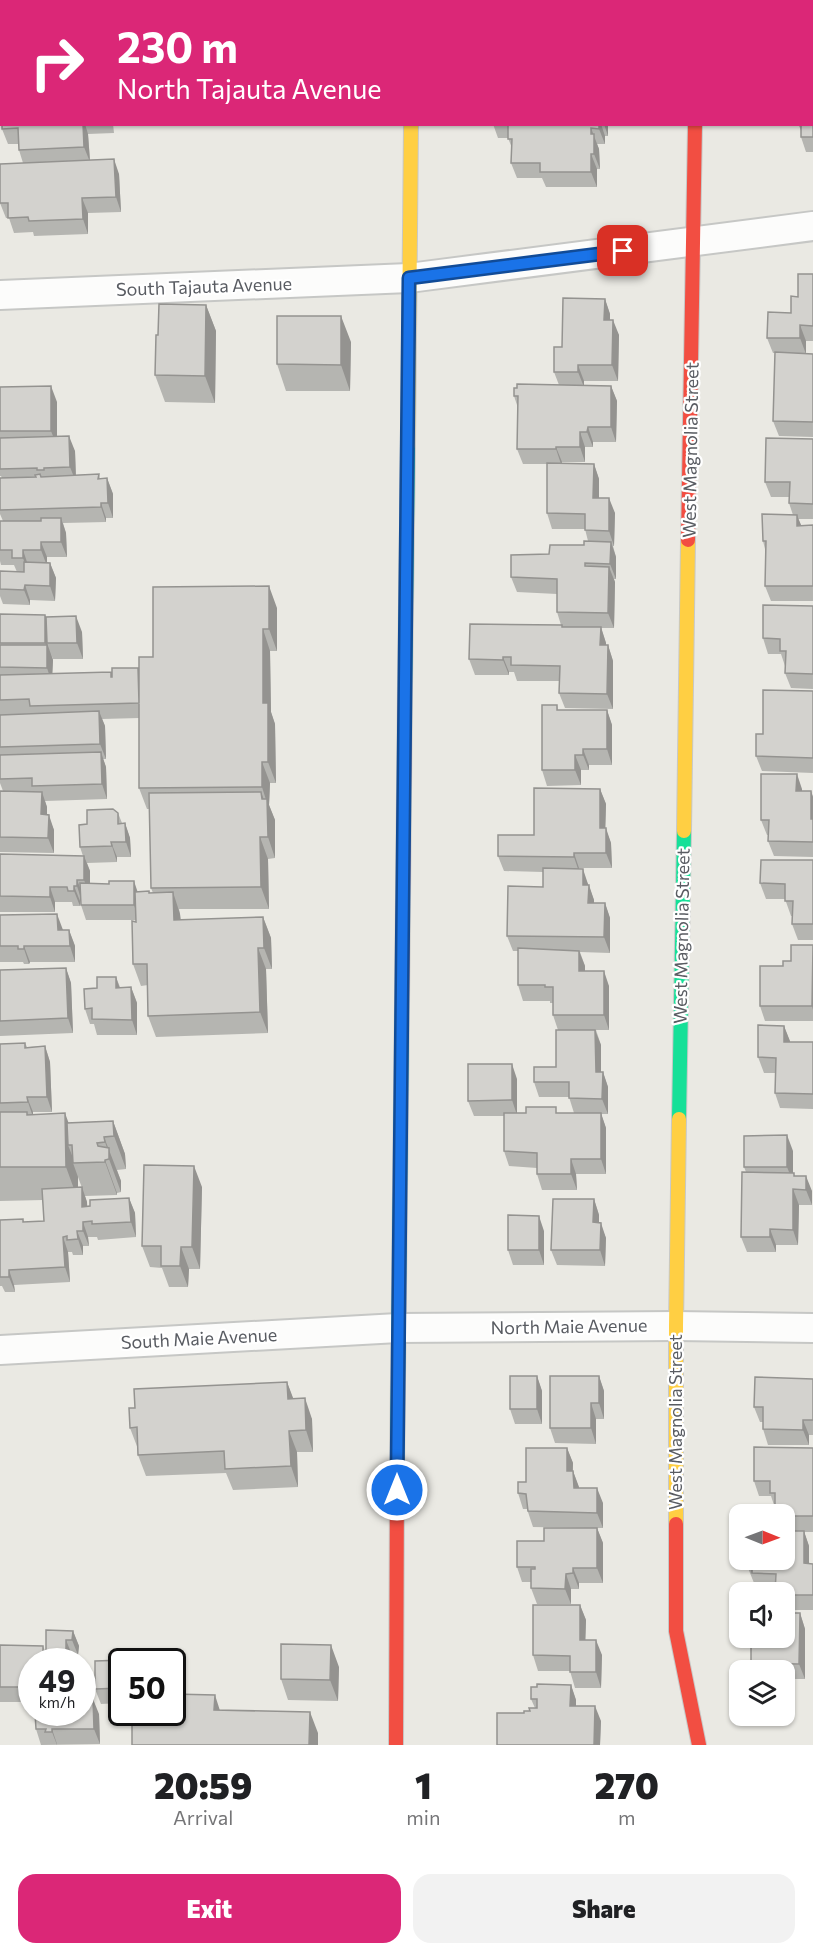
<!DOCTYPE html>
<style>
body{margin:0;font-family:Commissioner,sans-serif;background:#f2f2f2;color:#202124;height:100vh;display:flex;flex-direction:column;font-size:22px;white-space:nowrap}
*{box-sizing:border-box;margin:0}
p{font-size:20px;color:#757577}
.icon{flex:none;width:33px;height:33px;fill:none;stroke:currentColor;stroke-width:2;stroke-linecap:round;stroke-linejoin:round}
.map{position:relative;height:1745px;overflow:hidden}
.drawer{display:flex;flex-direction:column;background:#fff;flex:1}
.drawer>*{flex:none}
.hud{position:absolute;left:0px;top:0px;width:813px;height:126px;box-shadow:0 2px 4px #0004;background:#db2777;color:#fff;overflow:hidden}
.needle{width:39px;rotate:91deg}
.controls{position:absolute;left:729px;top:1504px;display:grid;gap:12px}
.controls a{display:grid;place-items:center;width:66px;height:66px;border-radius:12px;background:#fff;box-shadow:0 2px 4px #0004;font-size:30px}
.speed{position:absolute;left:18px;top:1648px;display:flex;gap:12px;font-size:30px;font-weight:700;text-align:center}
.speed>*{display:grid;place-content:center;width:78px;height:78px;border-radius:50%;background:#fff;box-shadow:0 2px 4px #0004;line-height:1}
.speed small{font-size:15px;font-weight:400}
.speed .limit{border:3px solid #111;border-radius:9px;background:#fff;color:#111}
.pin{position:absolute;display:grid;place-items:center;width:51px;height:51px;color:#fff;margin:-26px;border-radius:12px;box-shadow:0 3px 9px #0006}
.me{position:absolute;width:66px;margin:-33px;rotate:0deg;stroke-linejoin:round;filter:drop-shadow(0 0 4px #0008)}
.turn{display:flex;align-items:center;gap:21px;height:126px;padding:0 18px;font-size:27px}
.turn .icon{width:78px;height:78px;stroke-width:2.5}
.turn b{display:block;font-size:42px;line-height:51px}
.eta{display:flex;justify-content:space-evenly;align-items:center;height:102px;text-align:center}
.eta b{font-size:36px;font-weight:800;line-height:42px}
.primary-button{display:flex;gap:12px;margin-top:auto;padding:12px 18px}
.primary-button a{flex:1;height:69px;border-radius:18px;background:#db2777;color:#fff;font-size:24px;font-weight:800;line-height:69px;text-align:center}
.primary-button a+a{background:#f2f2f2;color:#202124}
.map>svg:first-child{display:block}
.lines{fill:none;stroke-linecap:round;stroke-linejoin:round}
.street-casing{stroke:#c6c7c5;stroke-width:32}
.fast-casing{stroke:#c7c8c7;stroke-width:16}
.slow-casing{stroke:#c7c8c7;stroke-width:16}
.jam-casing{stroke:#c7c8c7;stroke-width:16}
.street{stroke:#fcfcfb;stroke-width:28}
.fast{stroke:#16e098;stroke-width:14}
.slow{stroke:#ffcf43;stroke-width:14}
.jam{stroke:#f24e42;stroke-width:14}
.wall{fill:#b5b5b1}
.shaded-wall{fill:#949390}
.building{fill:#d3d2ce;stroke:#949390;stroke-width:1.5}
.route-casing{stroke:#114b97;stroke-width:15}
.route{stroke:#1a73e8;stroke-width:10}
.labels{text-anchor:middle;stroke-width:4.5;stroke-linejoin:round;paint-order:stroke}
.street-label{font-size:18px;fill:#595c62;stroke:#fff}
</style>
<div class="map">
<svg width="813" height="1745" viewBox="0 0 813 1745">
<rect width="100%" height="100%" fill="#eae9e3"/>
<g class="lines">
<defs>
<path id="street" d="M696,2V0
M0,295L409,278L813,226
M0,1350L398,1328L676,1326L813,1328"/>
<path id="fast" d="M412,0V2
M405,685L408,445
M679,1119L684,831
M397,1473L402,1004"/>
<path id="slow" d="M408,445L411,124
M684,831L688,540
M676,1524V1326L679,1119"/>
<path id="jam" d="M688,540L695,124
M402,1004L405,685
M676,1524V1631L699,1745
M396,1745L397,1473"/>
</defs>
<use href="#street" class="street-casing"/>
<use href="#fast" class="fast-casing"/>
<use href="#slow" class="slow-casing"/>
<use href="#jam" class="jam-casing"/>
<use href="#street" class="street"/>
<use href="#fast" class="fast"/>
<use href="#slow" class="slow"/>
<use href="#jam" class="jam"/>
</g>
<path class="wall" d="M0,0H19V2H2V41L0,36Z
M82,0H118V2H83Z
M772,0H813V48H812V2H773Z
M0,41H2V109L0,86Z
M813,85V152H806L801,137V130L798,124H812Z
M2,124H113L114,133L88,134L90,160L119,174L121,212L88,213V234L34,236L33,232L14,233L9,218H6L0,203L23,163L19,150V144H8L2,129Z
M493,124H608V136H605V144H597L599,149L600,169H597V187H546L542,178H517L511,163L512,148L508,138H498Z
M813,274V341H806V354H813V437L779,436L773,421L775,353H773L767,338L791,313L798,297Z
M605,299L610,314V320L619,335L618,381H584V385L611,386L617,401L616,442H593V447H585V462H562V464H594L599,479V498L615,513L614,546H613L616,557V579H614L615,582L614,628H601L606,643V645H608L613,661V709L565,708L559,693L560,681H517L514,672H509V675H475L469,659L561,625L557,612V594L517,592L511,577L549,554L584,545L588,541L585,529H552L547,513V464H523L517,449L518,408L514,396L559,385L554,372L562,347Z
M206,305L216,331L215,403L165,402L155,375Z
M351,342L350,391H286L277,364Z
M0,387L57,402V436L75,451L76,475L99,474L100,479L107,478L113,494V518H106V522L63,523L66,533L67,557H47V562L50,563L56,578L55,601L30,600V605L3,604L0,596V571L17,572L14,565H1L0,561V521H3L0,514V478H2L1,476H0Z
M813,439V519H798L801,525H813V601H771L765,586V549L763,541L793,515L789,503V497H771L765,482Z
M813,606V689L791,688L785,673V666L781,654H768L763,638Z
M277,608V651H270L271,712L275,724L276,783H270L269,805L275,820V858L268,859L269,909H179L180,914L181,920L263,917L271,938L272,969H266L268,1033L156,1037L148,1016V985L141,986L133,964L136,920H86L81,905V901H80V906H73L72,902H55V912H0V854L83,856L80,847L87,824L118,813L122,823H125L130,838L131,857H117V862L87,863L90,871V884L138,892L149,891L150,893H153L151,888L150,809H147L139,788V718L102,719L105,726L106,759H103L106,767L107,799L45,801L47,807V815L54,830V853L0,852V791H3L0,783V614L46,618L82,632L83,659H53L51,654L53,660L52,674L111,672L112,676L138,668L153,657Z
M813,691V773L762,771L756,756L763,734Z
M557,705L558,710H607L612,725V765H589V770H581V785L547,786L542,770Z
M600,789L606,804L605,828L611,843L612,868H579V869L588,884L594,900V903H605L610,918V953L580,952L585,966V971L609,986V1030H596L601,1045V1072H603L608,1087V1114H601L606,1128V1174H576L577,1190H542L537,1174V1168L509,1166L504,1151V1116H474L468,1101L517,1079V1113H574L569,1097H539L534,1082L556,1067L558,1030L553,1015V1003H550V1001H523L518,985V951H513L507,936L543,887V872L504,871L498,856L534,835Z
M802,789V791H811L813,797V857L774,856L768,841V835H767L761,820Z
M813,860V940H798L792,924V916H791L785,899H766L760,883Z
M0,915L63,930H69L75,946V962H30L29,964H24L23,962H0Z
M813,945V1021H765L760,1006L783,966L791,961Z
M66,968L71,983L73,1033L0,1036V970Z
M116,977L120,987H131L137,1003V1035H97L94,1024H90L85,1009L97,988Z
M784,1026L790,1042H813V1109L780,1108L775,1093V1073H764L758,1057Z
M25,1043L27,1047L45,1046L50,1062L52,1112H33V1114L69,1123L113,1121L125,1154L126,1169L117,1170L121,1181V1192L117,1193V1195L85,1196L78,1177V1187H82L87,1202V1206L129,1198L135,1213L136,1237L98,1240L97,1237H88L89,1246H83V1255H73L72,1252H68L70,1282L14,1285L15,1292H5L2,1286H0V1220L23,1219L24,1222L44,1221L43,1200L0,1201V1044Z
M793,1151V1173L795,1176L812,1191V1205H799L798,1245H776V1252H747L741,1237L746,1172L744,1167Z
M202,1187L200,1269H189L188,1287H169L162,1268L150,1267L142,1246Z
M594,1199L599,1215V1223L606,1238L605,1266L557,1265L551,1250Z
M544,1231V1265H513L508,1250Z
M537,1376L542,1391V1424H515L510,1409Z
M599,1376L604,1391V1419H596V1444L555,1443L550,1428Z
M813,1379V1435H809V1445H768L763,1429V1422H760L754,1407Z
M287,1382L293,1399L312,1419L313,1452H297L298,1487L233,1490L226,1473L146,1476L138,1455V1449L130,1428L135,1408Z
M567,1448L573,1463V1471L579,1488L603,1503V1528H597L603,1543V1583H579V1589H571V1604H537L531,1588V1582H522L517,1567L544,1541L587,1528L533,1527L527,1509H523L518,1493L526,1482Z
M813,1448V1532H804L809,1546V1564H813V1610H784V1593L775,1589L758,1588L756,1583H754L748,1568L784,1560V1515L775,1508L771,1496H759L754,1481Z
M580,1605L586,1620L585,1640L602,1655L601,1688H575L570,1671H538L533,1655Z
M800,1613L805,1629V1679H784V1671H753L751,1663L784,1638Z
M73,1631L79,1646L78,1655H72V1662H32V1702H0V1645L43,1646L46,1653Z
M122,1662V1703L101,1704L95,1689Z
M339,1667L338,1701L288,1700L281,1679Z
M571,1685L576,1700V1706L601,1721L600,1745H497L524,1713L535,1708L531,1699Z
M99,1714L100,1744L41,1745L36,1729Z"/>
<path class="shaded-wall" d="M83,124H85L88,134L90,162L84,147Z
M599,124H601L605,136V144L599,129Z
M604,124H608V136Z
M591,128L599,149L600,169L594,154L591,134Z
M591,154L597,169V187L591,172Z
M114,159L119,174L121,212L116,197Z
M82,198L88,213V234L83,219Z
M605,299L610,314V335L604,320Z
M206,305L216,331L215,403L205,376Z
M341,316L351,342L350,391L341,365Z
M613,320L619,335L618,381L612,365Z
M800,325L806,341V354L800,338Z
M578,365L584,381V387L578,372Z
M51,386L57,402V446L51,431Z
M611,386L617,401L616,442L611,427Z
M588,427L593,442V447L587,432Z
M580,432L585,447V462L580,447Z
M69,436L75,451L76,482L70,467Z
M556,447L562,462L561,464L556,449Z
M594,464L599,479V513L593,498Z
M107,478L113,494V518L108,503Z
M609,498L615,513L614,546L609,531Z
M101,503L106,518V522L101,507Z
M797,515L803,530L797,526Z
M61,518L66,533L67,557L61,542Z
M41,542L47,557V566L41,550Z
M611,542L616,557V579L610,564Z
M23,550L28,565V573L23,558Z
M50,563L56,578L55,601L50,586Z
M609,567L615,582L614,628L608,613Z
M25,585L30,600V605L24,590Z
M269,586L277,608V651L269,629Z
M45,615L51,630L47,643L53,660L52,683L47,668V647L45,643Z
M76,616L82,632L83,659L77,643Z
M601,627L606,643L605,660L600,645Z
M263,629L270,651L271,712L275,724L276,783L268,762L263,703Z
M608,645L613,661V709L607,694Z
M503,657L509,672V675L503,660Z
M607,710L612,725V765L607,749Z
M99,711L105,726L106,759L100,744Z
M583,749L589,765V770L583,755Z
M101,752L106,767L107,799L102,784Z
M575,755L581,770V785L575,770Z
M262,762L270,783L269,805L275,820V858L268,837L261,792L267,808V803L262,787Z
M797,774L802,789V806L796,791Z
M600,789L606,804L605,843L600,828Z
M811,791L813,797V825L811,819Z
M42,792L47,807V830L41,814Z
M49,815L54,830V853L48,838Z
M125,823L130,838L131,857L126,842Z
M606,828L611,843L612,868L606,853Z
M260,837L268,859L269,909L261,887Z
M111,842L117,857V862L112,846Z
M574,853L579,868V872L574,857Z
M84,856L90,871V895L84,880Z
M583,869L588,884V899L589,885L594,900V918L583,885Z
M77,880L83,895L82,902L77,886Z
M134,881L139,896V920L134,905Z
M74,886L80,901V906L74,891Z
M50,887L55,902V912L50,897Z
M173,892L180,914L182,941L174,920Z
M605,903L610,918V953L604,937Z
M57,914L63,930V945L58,930Z
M263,917L271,938L272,969L264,948Z
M69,930L75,946V962L70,946Z
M24,946L30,962L29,964L24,949Z
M258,948L266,969L268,1033L260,1012Z
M579,951L585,966V986L579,971Z
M66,968L71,983L73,1033L68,1018Z
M812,968L813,970V1010L812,1006Z
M604,971L609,986V1030L604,1015Z
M116,977L121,992L116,988Z
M131,987L137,1003V1035L132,1020Z
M784,1026L790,1041L789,1057L784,1042Z
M595,1030L601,1045V1087L596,1072Z
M45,1046L50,1062L52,1112L47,1097Z
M512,1064L517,1079V1115L512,1100Z
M603,1072L608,1087V1114L602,1099Z
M27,1097L33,1112V1117L28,1102Z
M65,1113L77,1146L68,1145L75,1163H73L78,1177V1200L66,1167Z
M601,1113L606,1128V1174L601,1159Z
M113,1121L125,1154L126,1169L114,1136Z
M787,1135L793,1151V1182L787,1167Z
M104,1137L121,1181V1192L109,1159V1154L105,1142Z
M571,1159L576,1174L577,1190L571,1174Z
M105,1160L117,1193V1195L105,1162Z
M194,1166L202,1187L200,1269L192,1247Z
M806,1176L812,1191V1205L806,1190Z
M82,1187L87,1202L88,1222L82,1207Z
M793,1189L799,1205L798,1245L793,1230Z
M129,1198L135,1213L136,1237L131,1222Z
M594,1199L599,1215V1238L593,1222Z
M539,1216L544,1231V1265L539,1250Z
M83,1222L88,1237L89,1246L83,1231Z
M601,1223L606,1238L605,1266L600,1250Z
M770,1229L776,1245V1252L770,1237Z
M77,1231L83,1246V1255L78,1239Z
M63,1237L68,1252L70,1282L65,1267Z
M181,1247L189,1269L188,1287L180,1266Z
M9,1270L14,1285L15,1292L9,1277Z
M537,1376L542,1391V1424L537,1409Z
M599,1376L604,1391V1419L599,1403Z
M287,1382L295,1403L288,1399Z
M305,1398L312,1419L313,1452L306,1430Z
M591,1403L596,1419V1444L591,1428Z
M803,1420L809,1435V1445L803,1430Z
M289,1431L297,1452L298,1487L291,1466Z
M567,1448L573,1463L572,1486L567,1471Z
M573,1471L579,1487V1503L574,1488Z
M597,1488L603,1503V1528L597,1513Z
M597,1528L603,1543V1583L597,1568Z
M804,1531L809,1546V1579L804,1563Z
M573,1568L579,1583V1589L573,1573Z
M566,1574L571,1589V1604L565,1589Z
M580,1605L586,1620L585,1655L580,1640Z
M800,1613L805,1629V1679L799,1664Z
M73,1631L79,1646L78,1655L72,1640Z
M66,1640L72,1655V1662H69L66,1654Z
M596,1640L602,1655L601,1688L596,1672Z
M331,1645L339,1667L338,1701L330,1680Z
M571,1685L576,1700V1721L570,1706Z
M215,1695L222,1717L214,1710Z
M93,1699L99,1714L100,1744L94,1729Z
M595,1706L601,1721L600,1745H594Z
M310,1712L318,1733V1745H309Z
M52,1729L57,1744V1745L52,1732Z"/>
<path class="building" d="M0,0H19V2H2V29H0Z
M86,0H99V2H86Z
M544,0H616V2L544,1Z
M788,0H813V33H812V2H788Z
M0,41H2V70H0Z
M0,85H2V109Z
M812,85H813V137H801V124H812Z
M2,124H83L84,147L19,150L18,128L2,129Z
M508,124H599V129L591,128V134H594V154H591V172H540V163H511L512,139H508Z
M114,159L116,197L82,198L83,219L29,221L28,217L8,218V203H0V164Z
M798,274H813V326L800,325V338H767L768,312L791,313V296L798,297Z
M563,298L605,299L604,320H613L612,365H578V372H554V347H562Z
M159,304L206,305L205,376L155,375L156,335H158Z
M277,316H341V365L277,364Z
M775,352L813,354V422L773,421Z
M517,384L611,386V427H588L587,432H580V447H556V449H517L518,396H514V388H517Z
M51,386V431H0V387Z
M69,436L70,467L44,468V470H37V468L0,469V438Z
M766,438L813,439V504L789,503L790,482H765Z
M547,463L594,464L593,498H609V531L585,530V514L547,513Z
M40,474L41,477L99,474L98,479L107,478L108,503H101V507L0,510V478L36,477L35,475Z
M762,514L797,515V526L813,525V586H765L766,541H763Z
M41,518H61V542H41V550H23V558H12V550H0V521H41Z
M584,541L611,542L610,564L585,563V566L609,567L608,613L557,612V579L511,577V555L549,554L550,545H584Z
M24,562L50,563V586L25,585L24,590L0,589V571L24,572Z
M269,586V629H263V703H268V762H262V787L139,788V657H153V587Z
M763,605L813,606V674L785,673L786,651H780V639L763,638Z
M0,614L45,615V643H0Z
M76,616L77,643H47L46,617Z
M470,624L562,625V627H601L600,645H608L607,694L559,693L560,666L511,665V657H503V660L469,659Z
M0,645H47V668L0,667Z
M112,668H138L139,703L30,706L29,699L0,700V675L111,672V677H112Z
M763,690L813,691V758L756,756V734H763Z
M542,705H557V710H607V749H583V755H575V770H542Z
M99,711L100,744L0,747V715Z
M101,752L102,784L32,786V778L0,779V755Z
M761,774H797L796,791H811V819H813V842L768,841L769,820H761Z
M534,788L600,789V828H606V853H574V857L498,856V835H534Z
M0,791L42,792L41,814L49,815L48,838L0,837Z
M261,792L262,799H267L268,837H260L261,887L151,888L149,793Z
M113,809L118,813V824L125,823L126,842H111L112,846L80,847L79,825L87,824V810Z
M0,854L84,856V880H77V886H74V891H68L67,887H50V897L0,896Z
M761,860H813V924H792L793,901H785V884L760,883Z
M543,868L583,869V885H589L588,903H605L604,937L507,936L508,886L543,887Z
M109,881H134V905H81L80,883L109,884Z
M149,891V893L173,892L174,920L263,917L264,948H258L260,1012L148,1016L147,964H133L132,921L136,922L135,892Z
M57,914L58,930H69L70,946H24V949H18V946H0V915Z
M791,945H813L812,1006H760V966H783V961H791Z
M518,948L579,951V971H604V1015H553V987H545V985H518Z
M66,968L68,1018L0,1021V970Z
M97,977H116V988L131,987L132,1020L92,1019V1008L85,1009L84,989L97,988Z
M758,1025L784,1026V1042H813V1094L775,1093L776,1058L758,1057Z
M556,1030H595L596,1072H603L602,1099L569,1098V1082H534V1067H556Z
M25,1043V1048L45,1046L47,1097H27L28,1102L0,1103V1044Z
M468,1064H512V1100L468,1101Z
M526,1107H556V1113H601V1159H571V1174H537V1153L504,1151V1113H526Z
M0,1112H27V1115L65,1113L66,1167H0Z
M113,1121L114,1136L104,1137L105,1142L97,1143L98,1146L109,1148V1159L105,1160V1162L73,1163L72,1145H68L67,1123Z
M787,1135V1167H744V1136Z
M144,1165L194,1166L192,1247H181L180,1266H161V1246H142Z
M742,1172L794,1173V1176H806V1190L793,1189V1230L770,1229V1237H741Z
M82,1187V1207L90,1206V1200L129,1198L131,1222L92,1224V1221L83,1222V1231H77L78,1239L67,1240V1236L63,1237L65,1267L9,1270V1277H0V1220L23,1219V1222L44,1221L42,1189Z
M553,1199H594L593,1222L601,1223L600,1250H551Z
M508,1215L539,1216V1250H508Z
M510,1376H537V1409H510Z
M550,1376H599V1403H591V1428H550Z
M755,1377L813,1379V1420H803V1430L763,1429V1407H754Z
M287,1382L288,1399L305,1398L306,1430L289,1431L291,1466L225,1469L224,1451L138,1455L137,1427L130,1428L129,1408H135L134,1389Z
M754,1447L813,1448V1516H784V1515H775V1493H770V1481H754Z
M526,1448H567V1471H573L574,1488H597V1513L528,1511L526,1494L518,1493V1482H526Z
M544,1528H597V1568H573V1573L566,1574L565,1589L531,1588V1569H535V1567H517V1541H544Z
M784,1531H804V1563L813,1564V1595H784V1593H775L776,1574L752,1573V1567L748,1568V1560H784Z
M533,1605H580V1640H596V1672H570V1656L533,1655Z
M784,1613H800L799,1664L751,1663V1638H784Z
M46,1630L73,1631L72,1640H66V1654H52V1662H32L31,1687H0V1645L43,1646V1653H46Z
M281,1644L331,1645L330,1680L281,1679Z
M124,1660V1662H122V1688L95,1689V1661Z
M537,1684L571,1685L570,1706H595L594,1745H497V1713H524V1711H530L529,1708H537V1699H531V1687H537Z
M172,1694L215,1695L214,1710L310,1712L309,1745H132V1713H172Z
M82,1699H93L94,1729H52V1732H45L46,1729H36L35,1713H82Z"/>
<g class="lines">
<defs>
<path id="route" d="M397,1490L409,278L623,251"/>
</defs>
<use href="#route" class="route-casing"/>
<use href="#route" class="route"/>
</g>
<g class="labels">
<g class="street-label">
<text transform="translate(204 287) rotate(-2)" y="6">South Tajauta Avenue</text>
<text transform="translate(691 450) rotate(-89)" y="6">West Magnolia Street</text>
<text transform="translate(682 936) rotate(-89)" y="6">West Magnolia Street</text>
<text transform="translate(569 1327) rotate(-1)" y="6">North Maie Avenue</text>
<text transform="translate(199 1339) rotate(-3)" y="6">South Maie Avenue</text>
<text transform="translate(676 1422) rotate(-90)" y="6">West Magnolia Street</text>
</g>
</g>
</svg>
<div class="controls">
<a><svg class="needle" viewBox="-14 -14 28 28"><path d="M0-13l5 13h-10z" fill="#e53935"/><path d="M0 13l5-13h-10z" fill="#757577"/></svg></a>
<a><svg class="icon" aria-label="sound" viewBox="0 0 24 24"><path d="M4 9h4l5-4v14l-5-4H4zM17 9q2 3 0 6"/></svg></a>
<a><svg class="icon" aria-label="layers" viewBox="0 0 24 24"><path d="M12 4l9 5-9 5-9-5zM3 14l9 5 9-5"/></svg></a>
</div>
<div class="speed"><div>49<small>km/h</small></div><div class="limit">50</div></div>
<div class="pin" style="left:623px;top:251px;background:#d93025"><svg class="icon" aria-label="arrive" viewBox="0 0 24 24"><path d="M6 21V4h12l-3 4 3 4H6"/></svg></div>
<svg class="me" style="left:397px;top:1490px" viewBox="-20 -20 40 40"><circle r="17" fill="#1a73e8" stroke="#fff" stroke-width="3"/><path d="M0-11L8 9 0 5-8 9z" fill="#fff"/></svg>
<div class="hud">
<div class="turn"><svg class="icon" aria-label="right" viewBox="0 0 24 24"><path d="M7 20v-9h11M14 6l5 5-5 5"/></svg><div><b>230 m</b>North Tajauta Avenue</div></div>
</div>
</div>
<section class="drawer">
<div class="eta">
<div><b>20:59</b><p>Arrival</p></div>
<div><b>1</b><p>min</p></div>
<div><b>270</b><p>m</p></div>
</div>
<div class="primary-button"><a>Exit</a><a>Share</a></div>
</section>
